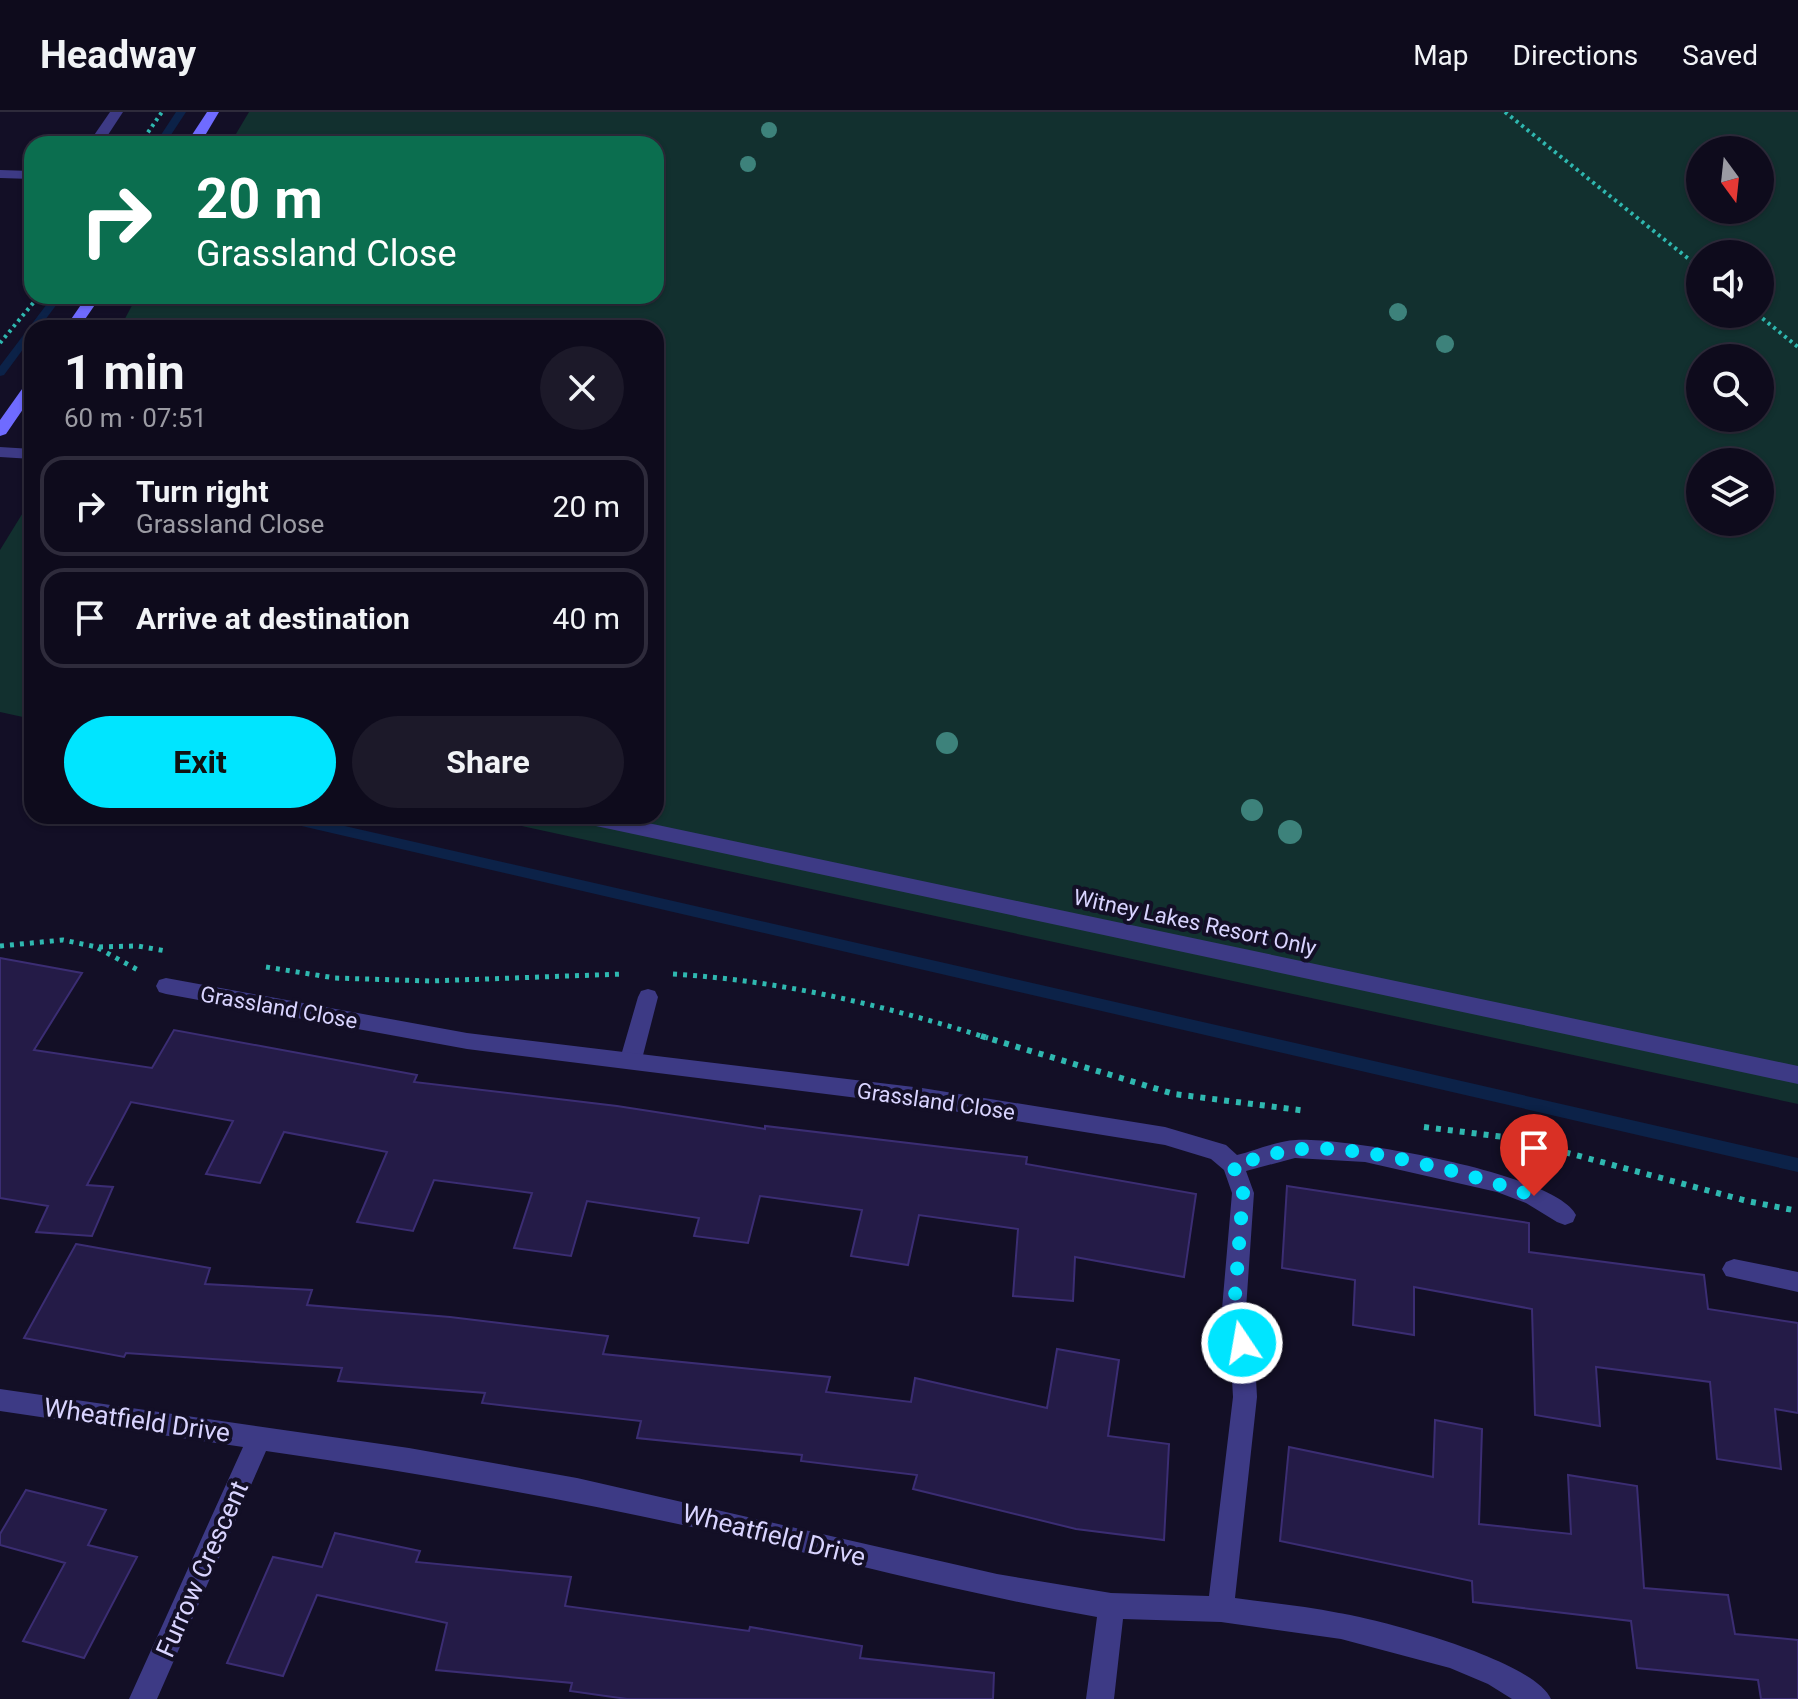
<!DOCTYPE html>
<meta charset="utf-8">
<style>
body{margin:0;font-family:Roboto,sans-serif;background:#1c1929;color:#f1f3f6;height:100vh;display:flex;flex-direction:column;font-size:30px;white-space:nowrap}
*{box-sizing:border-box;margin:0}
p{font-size:26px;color:#9b9ba3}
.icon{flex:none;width:44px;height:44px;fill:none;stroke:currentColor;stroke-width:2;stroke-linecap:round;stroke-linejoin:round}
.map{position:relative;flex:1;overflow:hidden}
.panel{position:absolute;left:24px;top:208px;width:640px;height:504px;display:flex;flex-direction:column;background:#0e0b1c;border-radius:24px;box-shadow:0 2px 6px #0004,0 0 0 2px #2e2b3b}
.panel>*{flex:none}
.hud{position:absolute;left:24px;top:24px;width:640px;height:168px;border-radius:24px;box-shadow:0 2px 6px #0004,0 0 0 2px #2e2b3b;background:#0b6e4f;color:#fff;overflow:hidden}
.needle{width:52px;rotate:165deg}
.fabs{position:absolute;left:1686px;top:24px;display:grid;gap:16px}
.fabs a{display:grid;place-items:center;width:88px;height:88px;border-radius:50%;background:#0e0b1c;box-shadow:0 2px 6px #0004,0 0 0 2px #2e2b3b;font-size:40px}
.pin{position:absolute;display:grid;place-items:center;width:68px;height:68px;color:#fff;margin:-82px -34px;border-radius:50% 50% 50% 0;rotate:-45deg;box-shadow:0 0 8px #0007}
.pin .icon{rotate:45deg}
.me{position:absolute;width:88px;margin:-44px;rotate:348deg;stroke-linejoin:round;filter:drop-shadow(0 0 6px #0008)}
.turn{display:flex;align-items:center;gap:28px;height:168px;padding:0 40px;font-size:36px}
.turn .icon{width:104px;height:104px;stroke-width:2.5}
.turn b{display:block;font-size:56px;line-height:68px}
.round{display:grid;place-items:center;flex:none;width:84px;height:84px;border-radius:42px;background:#1c1929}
.head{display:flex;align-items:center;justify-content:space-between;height:136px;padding:0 40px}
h1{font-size:48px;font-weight:700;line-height:60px}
.primary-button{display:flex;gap:16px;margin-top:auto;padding:16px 40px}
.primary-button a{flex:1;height:92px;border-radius:48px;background:#00e5ff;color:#111;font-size:32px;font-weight:700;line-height:92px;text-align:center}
.primary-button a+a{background:#1c1929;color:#f1f3f6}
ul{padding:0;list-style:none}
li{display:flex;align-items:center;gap:24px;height:100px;margin:0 16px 12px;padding:0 24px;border:4px solid #2e2b3b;border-radius:24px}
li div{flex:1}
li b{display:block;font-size:30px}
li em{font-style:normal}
header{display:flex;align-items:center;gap:48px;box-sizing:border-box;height:112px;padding:0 40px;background:#0e0b1c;border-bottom:2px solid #2e2b3b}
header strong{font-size:38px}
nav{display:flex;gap:44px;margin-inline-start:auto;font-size:28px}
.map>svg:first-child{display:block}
.green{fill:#12302f;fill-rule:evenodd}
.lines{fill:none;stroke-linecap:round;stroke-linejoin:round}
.stream{fill:#0c2248;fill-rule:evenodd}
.building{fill:#241b47;stroke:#3b2d73;stroke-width:2}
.path-far2{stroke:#2fb8b0;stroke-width:4;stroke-dasharray:3 4;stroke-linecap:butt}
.path-far1{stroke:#2fb8b0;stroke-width:5;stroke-dasharray:4 6;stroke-linecap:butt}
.path{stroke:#2fb8b0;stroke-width:6;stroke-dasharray:5 7;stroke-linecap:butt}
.lane{fill:#3d3a85;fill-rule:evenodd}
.street{fill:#3d3a85;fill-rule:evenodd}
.secondary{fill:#6f6bff;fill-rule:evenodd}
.tree{fill:#3d827b}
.route{stroke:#00e5ff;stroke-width:14;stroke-dasharray:0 25.2}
.labels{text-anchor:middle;stroke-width:8;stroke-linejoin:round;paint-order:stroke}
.street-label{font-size:22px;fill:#d9d4ff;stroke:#130f26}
.near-street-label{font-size:26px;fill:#d9d4ff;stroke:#130f26}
</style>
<header>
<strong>Headway</strong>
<nav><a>Map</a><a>Directions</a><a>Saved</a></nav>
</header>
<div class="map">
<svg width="1798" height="1587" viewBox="0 0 1798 1587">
<rect width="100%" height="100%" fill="#130f26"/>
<path class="green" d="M249,0H1798V992L476,704H656V216H120L137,184H656V32H230ZM1700,38H1760V98H1700ZM1700,142H1760V202H1700ZM1700,246H1760V306H1700ZM1700,350H1760V410H1700Z
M32,386V607L0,600V438Z"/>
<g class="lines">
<path class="stream" d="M176,0H186L165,32H155Z
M53,184H63L39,216H32V225L4,263L0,264V254Z
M273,704H301L1798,1046V1060L280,709Z"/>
</g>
<path class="building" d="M0,846L82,861L34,938L152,956L174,918L417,963L414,970L617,994L765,1017V1014L1027,1045L1026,1052L1196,1082L1184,1165L1075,1145L1073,1189L1013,1184L1018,1117L919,1103L908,1153L851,1144L862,1098L760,1084L748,1131L694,1124L699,1106L587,1089L571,1144L514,1136L532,1081L434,1068L413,1119L357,1110L387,1040L284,1020L260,1071L206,1062L233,1009L131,990L87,1073L113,1075L92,1124L36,1120L48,1094L0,1086Z
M1287,1074L1529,1111V1140L1704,1163L1708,1197L1798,1211V1301L1775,1297L1781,1357L1717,1347L1710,1270L1596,1255L1600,1314L1535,1303L1532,1197L1414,1175V1223L1353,1213L1355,1168L1282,1156Z
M76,1132L210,1156L205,1172L312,1178L307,1193L450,1205L608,1224L603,1242L830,1265L826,1280L911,1290L915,1266L1047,1296L1057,1237L1119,1248L1108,1324L1169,1332L1164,1428L1076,1417L913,1377L917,1363L801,1349L802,1343L637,1326L641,1309L482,1291L485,1281L338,1269L342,1256L126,1241L124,1245L24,1226Z
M1435,1308L1482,1317L1479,1412L1571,1422L1568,1363L1637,1374L1644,1476L1728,1483L1735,1522L1798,1528V1587H1761L1758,1568L1637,1556L1631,1509L1473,1490L1472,1469L1280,1429L1289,1335L1433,1365Z
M26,1378L106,1398L88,1433L137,1445L84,1546L23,1529L65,1451L0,1433V1422Z
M335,1421L420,1439L416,1450L571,1465L565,1494L749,1519L750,1515L862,1534L860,1546L994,1561L993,1587H627L570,1579L572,1571L436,1558L447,1511L317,1483L283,1564L227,1551L273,1445L322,1455Z"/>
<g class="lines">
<path class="path-far2" d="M1505,0L1700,156
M140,32L162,0
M1757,202L1798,235
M0,231L39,184"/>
<path class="path-far1" d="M0,834L63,828L97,835L138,834L166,839
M98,836L138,858
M266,855L335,866L431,869L623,862
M673,862C784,869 882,893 988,926"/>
<path class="path" d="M981,924L1174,982L1307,999
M1424,1015L1512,1026L1747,1089L1798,1099"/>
<path class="lane" d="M0,335L32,337V347L0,345Z
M572,704H615L1798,954V972L582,711Z
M648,877L655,879L658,885L642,947L639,953L631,956L623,953L620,947L638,885L641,879Z"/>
<path class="street" d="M110,0H123L102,32H88Z
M0,58L32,59V67L0,66Z
M166,866L467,921L922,976L1165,1015L1226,1033L1237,1043C1256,1038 1277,1029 1296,1028C1343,1025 1556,1061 1576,1103L1573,1110L1565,1113L1557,1110L1526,1091L1497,1080L1365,1050L1295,1046L1246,1059L1254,1081L1246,1197L1254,1231L1257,1285L1235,1486C1270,1491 1305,1494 1339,1501C1382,1508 1534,1548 1551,1587H1512L1488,1572L1450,1556L1341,1527L1221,1510L1123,1507L1114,1587H1086L1097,1505C963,1482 833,1446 701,1417C557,1385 412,1360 266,1339L157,1587H129L243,1335L0,1299V1277L409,1336L577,1366L997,1462L1111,1481L1209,1484L1233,1285L1230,1231L1222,1197L1232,1081L1224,1058L1211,1047L1165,1033L922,994L467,937L166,882L159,880L156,874L159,868Z
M1734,1147L1798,1160V1180L1726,1164L1722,1157L1726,1150Z"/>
<path class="secondary" d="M207,0H219L200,32H186Z
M87,184H101L79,216H65Z
M32,268V284L6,322L0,324V308L27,270Z"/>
</g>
<g class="tree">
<circle cx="769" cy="18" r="8"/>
<circle cx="748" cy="52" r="8"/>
<circle cx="1398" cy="200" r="9"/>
<circle cx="1445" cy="232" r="9"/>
<circle cx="947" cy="631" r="11"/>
<circle cx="1252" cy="698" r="11"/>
<circle cx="1290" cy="720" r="12"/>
</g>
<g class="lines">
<path class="route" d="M1242,1231L1234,1197L1243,1081L1233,1053C1253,1048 1273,1041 1293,1038C1353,1029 1475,1063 1534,1084"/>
</g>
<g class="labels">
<g class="street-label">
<text transform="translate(1195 810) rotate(12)" y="8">Witney Lakes Resort Only</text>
<text transform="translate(279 895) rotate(10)" y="8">Grassland Close</text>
<text transform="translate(936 989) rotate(8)" y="8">Grassland Close</text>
</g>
<g class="near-street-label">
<text transform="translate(137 1308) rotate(8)" y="9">Wheatfield Drive</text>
<text transform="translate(774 1423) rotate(14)" y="9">Wheatfield Drive</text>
<text transform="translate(202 1457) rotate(-66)" y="9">Furrow Crescent</text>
</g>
</g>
</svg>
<div class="fabs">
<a><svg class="needle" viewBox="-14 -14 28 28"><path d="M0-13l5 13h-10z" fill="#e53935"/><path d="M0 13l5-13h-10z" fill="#9b9ba3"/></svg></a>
<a><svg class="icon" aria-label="sound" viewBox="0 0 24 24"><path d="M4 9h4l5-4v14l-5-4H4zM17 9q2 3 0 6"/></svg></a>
<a><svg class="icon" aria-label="search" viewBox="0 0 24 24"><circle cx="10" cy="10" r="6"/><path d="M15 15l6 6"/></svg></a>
<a><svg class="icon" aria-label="layers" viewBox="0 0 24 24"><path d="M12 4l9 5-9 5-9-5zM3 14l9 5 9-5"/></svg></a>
</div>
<div class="pin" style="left:1534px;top:1084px;background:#d93025"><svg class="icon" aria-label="arrive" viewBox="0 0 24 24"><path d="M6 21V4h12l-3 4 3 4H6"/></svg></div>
<svg class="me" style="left:1242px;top:1231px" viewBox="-20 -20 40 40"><circle r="17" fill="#00e5ff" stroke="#fff" stroke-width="3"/><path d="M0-11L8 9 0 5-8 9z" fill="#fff"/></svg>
<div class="hud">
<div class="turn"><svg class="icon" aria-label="right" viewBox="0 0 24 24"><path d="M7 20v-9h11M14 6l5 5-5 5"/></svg><div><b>20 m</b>Grassland Close</div></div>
</div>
<section class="panel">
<div class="head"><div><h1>1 min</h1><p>60 m · 07:51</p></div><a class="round"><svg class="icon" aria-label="close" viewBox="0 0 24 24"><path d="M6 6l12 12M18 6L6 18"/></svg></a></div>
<ul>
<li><svg class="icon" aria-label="right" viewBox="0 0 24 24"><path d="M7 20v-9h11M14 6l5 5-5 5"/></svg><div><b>Turn right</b><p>Grassland Close</p></div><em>20 m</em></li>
<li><svg class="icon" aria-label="arrive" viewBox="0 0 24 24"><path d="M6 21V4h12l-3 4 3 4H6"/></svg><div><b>Arrive at destination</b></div><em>40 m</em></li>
</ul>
<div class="primary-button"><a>Exit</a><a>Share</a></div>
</section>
</div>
